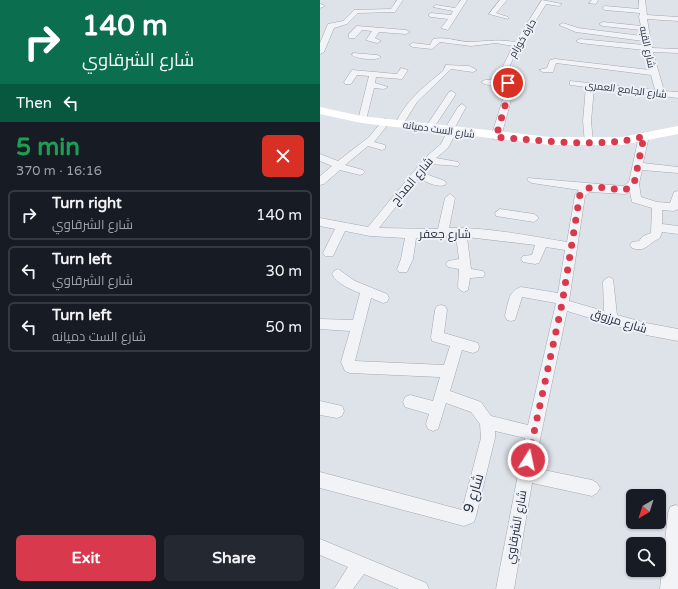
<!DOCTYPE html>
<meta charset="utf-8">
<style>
body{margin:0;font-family:"Varela Round",Cairo,sans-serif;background:#242831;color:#f1f3f6;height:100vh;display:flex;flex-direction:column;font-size:15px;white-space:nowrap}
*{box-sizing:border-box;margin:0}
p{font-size:13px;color:#9ea1a6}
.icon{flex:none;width:22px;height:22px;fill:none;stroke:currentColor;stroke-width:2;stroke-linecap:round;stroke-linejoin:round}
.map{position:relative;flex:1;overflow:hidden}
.side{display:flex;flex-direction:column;background:#171b24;width:320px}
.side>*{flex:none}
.hud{background:#0b6e4f;color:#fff;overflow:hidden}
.needle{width:26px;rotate:219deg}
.controls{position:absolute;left:306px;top:489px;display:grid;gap:8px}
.controls a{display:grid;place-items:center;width:40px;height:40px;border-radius:6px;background:#171b24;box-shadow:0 1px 3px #0004;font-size:20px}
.pin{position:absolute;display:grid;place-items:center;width:34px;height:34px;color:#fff;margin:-17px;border:2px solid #fff;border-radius:50%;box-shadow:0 1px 4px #0007}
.me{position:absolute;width:44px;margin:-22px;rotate:10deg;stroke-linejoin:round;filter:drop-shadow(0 0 3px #0008)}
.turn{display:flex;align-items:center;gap:14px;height:84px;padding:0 16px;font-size:18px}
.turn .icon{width:52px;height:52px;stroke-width:2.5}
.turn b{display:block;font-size:28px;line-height:34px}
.then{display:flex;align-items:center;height:38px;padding:0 16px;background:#0003;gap:8px;font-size:15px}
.round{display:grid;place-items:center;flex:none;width:42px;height:42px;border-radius:6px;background:#242831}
.overview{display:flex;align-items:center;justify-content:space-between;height:68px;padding:0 16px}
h1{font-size:24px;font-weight:800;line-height:30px;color:#1e9e55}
.primary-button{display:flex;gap:8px;margin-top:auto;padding:8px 16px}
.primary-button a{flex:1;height:46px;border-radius:6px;background:#d9394c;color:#fff;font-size:16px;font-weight:800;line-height:46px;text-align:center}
.primary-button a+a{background:#242831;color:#f1f3f6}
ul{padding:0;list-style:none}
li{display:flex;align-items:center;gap:12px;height:50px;margin:0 8px 6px;padding:0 8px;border:2px solid #363941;border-radius:6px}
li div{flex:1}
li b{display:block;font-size:15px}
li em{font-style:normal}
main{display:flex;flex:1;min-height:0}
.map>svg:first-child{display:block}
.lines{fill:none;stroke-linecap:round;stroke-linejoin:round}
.street-casing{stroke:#a3a9b3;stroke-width:1}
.street{fill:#f1f3f7;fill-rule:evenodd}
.secondary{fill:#fff;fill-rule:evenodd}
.route{stroke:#d9394c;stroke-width:7;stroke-dasharray:0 12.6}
.labels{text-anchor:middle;stroke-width:4;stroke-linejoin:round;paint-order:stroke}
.far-street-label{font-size:10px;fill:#262f41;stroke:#eef1f6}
.street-label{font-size:12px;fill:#262f41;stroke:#eef1f6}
.near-street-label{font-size:14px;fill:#262f41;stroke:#eef1f6}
</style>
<main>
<section class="side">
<div class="hud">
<div class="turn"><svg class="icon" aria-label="right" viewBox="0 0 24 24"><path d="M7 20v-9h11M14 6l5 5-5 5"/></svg><div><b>140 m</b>شارع الشرقاوي</div></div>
<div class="then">Then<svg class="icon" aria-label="left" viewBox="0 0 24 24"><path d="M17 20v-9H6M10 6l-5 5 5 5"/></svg></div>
</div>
<div class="overview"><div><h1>5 min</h1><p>370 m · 16:16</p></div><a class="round" style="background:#d93025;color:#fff"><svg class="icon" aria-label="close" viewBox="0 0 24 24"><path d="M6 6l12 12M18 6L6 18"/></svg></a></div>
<ul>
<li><svg class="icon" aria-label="right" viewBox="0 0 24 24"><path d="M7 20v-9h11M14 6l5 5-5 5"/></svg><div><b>Turn right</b><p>شارع الشرقاوي</p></div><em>140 m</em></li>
<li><svg class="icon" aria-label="left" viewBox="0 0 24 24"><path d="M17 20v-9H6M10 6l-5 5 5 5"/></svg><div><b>Turn left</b><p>شارع الشرقاوي</p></div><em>30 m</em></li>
<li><svg class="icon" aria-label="left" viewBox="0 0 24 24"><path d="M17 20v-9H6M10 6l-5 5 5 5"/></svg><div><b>Turn left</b><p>شارع الست دميانه</p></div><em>50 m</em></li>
</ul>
<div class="primary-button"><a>Exit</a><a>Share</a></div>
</section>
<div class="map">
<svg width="358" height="589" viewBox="0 0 358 589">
<rect width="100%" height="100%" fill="#dee2e9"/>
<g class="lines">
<defs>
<path id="street" d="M77,0H83L75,12L38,13L27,24L14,28L4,52L0,54V43L8,24L23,21L34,10L71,9Z
M141,0H147L128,30L121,28L128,19L111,17L108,15L111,13L131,15L133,11L113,7L116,5L135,8Z
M180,0H187L176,13L188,17V19L169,14Z
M222,0L242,4L239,6L226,4L194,56L184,80L195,85L181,137L176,140L173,139L171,137L187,86C178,84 167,87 161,82L165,80H176L193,46L176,43L151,46L120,42L112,49L93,47L89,45L93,43L110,45L113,39C126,36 138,42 151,42C169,41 177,39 195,42Z
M272,0H278L276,4L269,3Z
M319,0H325L327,15L358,17V21L327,19L332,48L358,49V53L333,52L344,91L358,92V98L274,88L271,121L273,142L268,145L265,144L263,121L266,87L250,85V81L335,90L331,75L236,63L233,72H223L219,70L227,68L230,60L235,59L330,70L324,50L260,43L256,41L260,39L324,45L323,41L256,32L239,25L243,23L258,28L322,36L321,30L283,26L279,24L283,22L321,26L319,17L320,13L285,10L282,8L285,6L319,9Z
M0,4L4,5L5,6L0,8Z
M37,26L86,30L90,32L86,34L59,32L55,38L61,41L57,43L46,40L52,31L42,30L35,38H29V34Z
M33,53L57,55L61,57C56,61 37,59 32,55Z
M126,65L149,66L157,70L153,72L131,69L97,102L82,126H76L75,124C86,101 103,87 123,71Z
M81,68L88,70L82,79L56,77L55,83L68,87L64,89L54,88L46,120L42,123L39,122L38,120L49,76L37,75L31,84H25L24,82L32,70L77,74Z
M132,91L136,94L113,129H107V125L129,92Z
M142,104L146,107L134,129L137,131L128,148L116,158L138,162L140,164L138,166L110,164L103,173L125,181L126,183L125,185C115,188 107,181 98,179L59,228L118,229L125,198L130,194L135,198L129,228C168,227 209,236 247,242L255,195L259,190L212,183L207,180L208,178L303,186L309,182L319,136L324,133L329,136L323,163L358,167V173L322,170L319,184L321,197L337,202L350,203L354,192L358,191V209L354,211L342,210V224L358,226V234L342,232L340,238C328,243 326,253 312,248L310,245L312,242L319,241L323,236L331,233L332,208L312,202L310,192L305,194L270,192L265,196L249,301L284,311L283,282L285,279L289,277L293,279L297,315L326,323L358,329V341L326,335L247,311L214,468L272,480L277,483L280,488L277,493L272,496L212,483L194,589H176L205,438L175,431V438L156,516L154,522L144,526L0,488V472L142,510L161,438L160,424L151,412L126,403L118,429L113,431L108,429L106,424L109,414L85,407L83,402L85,397L90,395L113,401L120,377L30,373L25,371L21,362L30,331L0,329V319L33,320L40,293C30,289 17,284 12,274L14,271L18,269L35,281L67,294L69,298L67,302L63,303L51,298L35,361L124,365L130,346L112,341L111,337L115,310L117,306L121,305L125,306L127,310L124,333L158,343L159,347L158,351L153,353L142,350L130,391L161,402L171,416L208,425L236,303L202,297L195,320L191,321L187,320L185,316C188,304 188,291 201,287L238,293L245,250L226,247L219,263L215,264L203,262L201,259L203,256L212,255L215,245L147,237L151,269L163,271L165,274L163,277L150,278L148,290L144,292L140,290L138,287L139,269L128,267L126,264L128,261L139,259L136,236L96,238L93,259L87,272H79L77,269L81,259L85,238L50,236L25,231L13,256H5L3,253L15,229L0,226V218L48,227L105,158L121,144L127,132L124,130L138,107Z
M66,119L70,122L54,142L65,145V149L62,150L48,146L25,165L43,170L45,172L43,174L40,175L20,170L4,184L0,185V176L12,166L0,161V154L18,161L49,137L63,120Z
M180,209L214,214L219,218L214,222L176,216L175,213Z
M0,401L22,406L24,411L22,416L17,418L0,415Z
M356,505L358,506V589H340L348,513L350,507Z
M0,539L106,583L109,589H79L44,574L33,589H14L28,567L0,555Z"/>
</defs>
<use href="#street" class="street-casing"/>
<use href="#street" class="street"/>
<path class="secondary" d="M0,107L41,116L230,137H302L358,126V134L302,145H230L41,123L0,114Z"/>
</g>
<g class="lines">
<path class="route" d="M188,83L191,85L176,137C218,140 286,149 324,136L314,184L305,190C293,190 267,182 260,194L242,304L208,460"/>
</g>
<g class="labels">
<g class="far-street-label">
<text transform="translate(202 38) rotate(-59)" y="4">حارة خوزام</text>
<text transform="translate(328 47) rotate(78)" y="4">شارع القبه</text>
<text transform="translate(306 89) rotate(7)" y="4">شارع الجامع العمرى</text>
<text transform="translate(119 129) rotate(8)" y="4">شارع الست دميانه</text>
</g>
<g class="street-label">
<text transform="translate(92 181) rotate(-50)" y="4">شارع المداح</text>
<text x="125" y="238">شارع جعفر</text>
<text transform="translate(299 321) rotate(17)" y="4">شارع مرزوق</text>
<text transform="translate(196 527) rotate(-80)" y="4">شارع الشرقاوي</text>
</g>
<g class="near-street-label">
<text transform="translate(153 493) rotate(-73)" y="5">شارع 9</text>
</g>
</g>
</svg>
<div class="controls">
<a><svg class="needle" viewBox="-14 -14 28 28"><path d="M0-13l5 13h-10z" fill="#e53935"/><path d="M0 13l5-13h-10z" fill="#9ea1a6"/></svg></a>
<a><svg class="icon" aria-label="search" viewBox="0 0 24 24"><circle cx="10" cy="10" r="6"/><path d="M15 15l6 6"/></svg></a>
</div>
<div class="pin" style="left:188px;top:83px;background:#d93025"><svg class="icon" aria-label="arrive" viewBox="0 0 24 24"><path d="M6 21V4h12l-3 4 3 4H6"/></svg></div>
<svg class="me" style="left:208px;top:460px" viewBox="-20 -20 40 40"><circle r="17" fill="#d9394c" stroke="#fff" stroke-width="3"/><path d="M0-11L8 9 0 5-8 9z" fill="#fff"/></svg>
</div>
</main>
